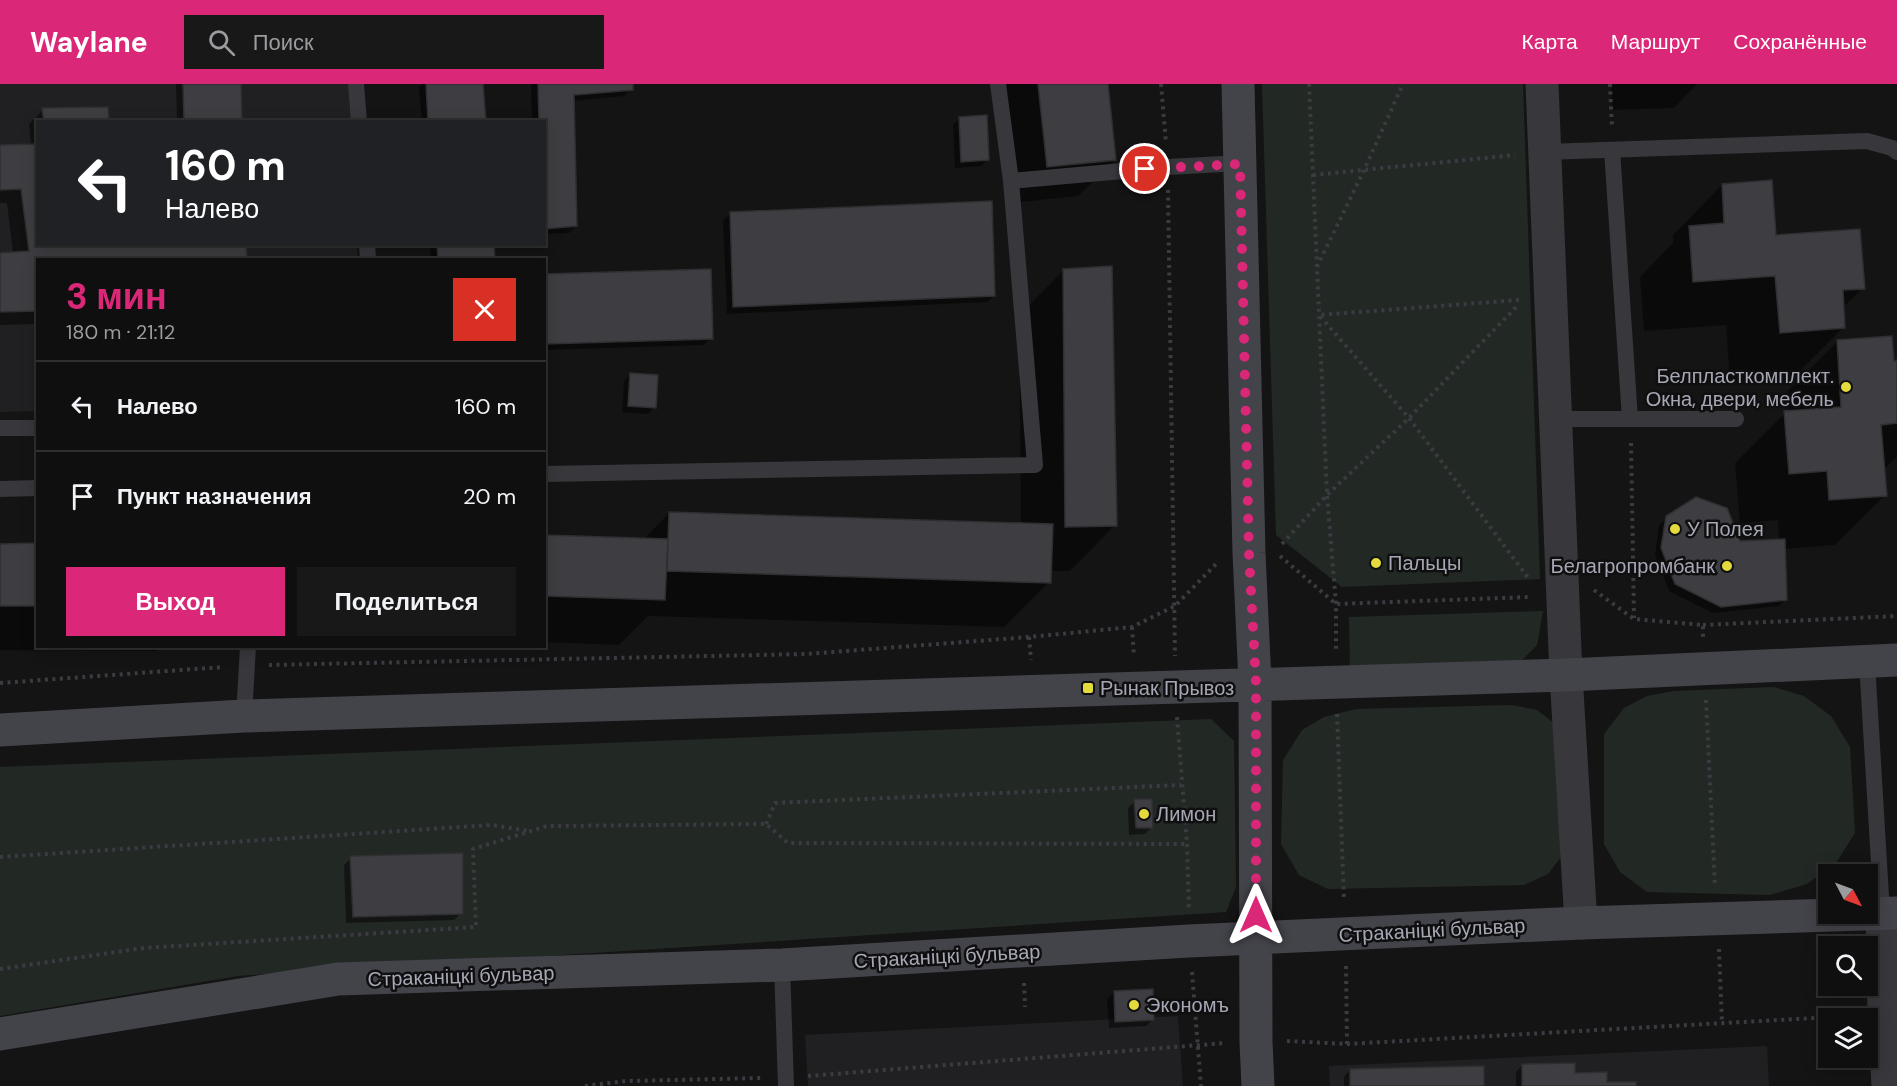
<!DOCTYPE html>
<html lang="ru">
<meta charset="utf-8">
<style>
body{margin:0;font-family:"DM Sans",sans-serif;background:#181819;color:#f1f3f6;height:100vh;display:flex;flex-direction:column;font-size:22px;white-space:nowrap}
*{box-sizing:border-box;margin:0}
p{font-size:20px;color:#9b9c9f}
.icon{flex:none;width:33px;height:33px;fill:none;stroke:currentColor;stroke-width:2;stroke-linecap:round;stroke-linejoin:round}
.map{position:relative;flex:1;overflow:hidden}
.details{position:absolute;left:36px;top:174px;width:510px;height:390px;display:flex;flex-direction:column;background:#0f0f10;border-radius:0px;box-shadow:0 3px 15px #0003,0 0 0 2px #2f2f30}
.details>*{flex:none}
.hud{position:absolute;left:36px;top:36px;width:510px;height:126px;border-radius:0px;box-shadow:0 3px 15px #0003,0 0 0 2px #2f2f30;background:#202124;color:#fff;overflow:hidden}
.needle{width:39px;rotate:131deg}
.tools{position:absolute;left:1818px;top:780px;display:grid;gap:12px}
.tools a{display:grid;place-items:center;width:60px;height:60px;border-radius:0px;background:#0f0f10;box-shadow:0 3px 15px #0003,0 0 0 2px #2f2f30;font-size:30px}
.pin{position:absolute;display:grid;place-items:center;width:51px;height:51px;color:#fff;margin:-26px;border:3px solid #fff;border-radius:50%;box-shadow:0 2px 6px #0007}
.me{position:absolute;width:66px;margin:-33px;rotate:0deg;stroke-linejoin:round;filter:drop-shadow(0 0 4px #0008)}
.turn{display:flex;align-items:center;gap:21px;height:126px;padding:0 30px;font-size:27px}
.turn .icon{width:78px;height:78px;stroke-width:2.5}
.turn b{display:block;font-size:42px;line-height:51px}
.round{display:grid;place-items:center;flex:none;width:63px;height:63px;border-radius:0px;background:#181819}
.headline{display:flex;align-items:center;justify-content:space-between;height:102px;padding:0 30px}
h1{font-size:36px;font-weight:700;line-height:45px;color:#db2777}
.action{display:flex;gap:12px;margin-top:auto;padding:12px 30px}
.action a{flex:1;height:69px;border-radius:0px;background:#db2777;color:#fff;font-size:24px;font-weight:700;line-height:69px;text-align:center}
.action a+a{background:#181819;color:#f1f3f6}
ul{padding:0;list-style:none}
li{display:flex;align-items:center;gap:18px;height:90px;padding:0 30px;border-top:2px solid #2f2f30}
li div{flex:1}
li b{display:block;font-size:22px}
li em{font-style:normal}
header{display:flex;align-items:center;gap:36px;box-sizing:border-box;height:84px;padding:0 30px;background:#db2777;color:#fff}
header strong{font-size:28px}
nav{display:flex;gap:33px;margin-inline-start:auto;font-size:21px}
.search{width:420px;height:54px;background:#181819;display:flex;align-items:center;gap:15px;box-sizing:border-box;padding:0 21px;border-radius:0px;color:#9b9c9f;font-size:22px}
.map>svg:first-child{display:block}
.built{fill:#202022}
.green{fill:#222925}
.shadow{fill:#0007}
.building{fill:#3e3e42;stroke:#2f2e31;stroke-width:1.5}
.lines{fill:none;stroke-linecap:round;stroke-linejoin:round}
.path{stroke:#3b3b41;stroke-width:4;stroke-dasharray:3 4.5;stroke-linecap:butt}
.lane{stroke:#37373c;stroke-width:16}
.street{stroke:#37373c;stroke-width:33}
.secondary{stroke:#43434a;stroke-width:33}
.route{stroke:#db2777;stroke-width:10;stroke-dasharray:0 18}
.poi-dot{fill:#e3da3d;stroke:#0f0f10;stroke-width:2}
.labels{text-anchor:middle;stroke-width:5;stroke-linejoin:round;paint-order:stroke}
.poi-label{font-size:20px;fill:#a6a7b4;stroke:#0f0f10;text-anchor:start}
.street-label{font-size:20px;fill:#a6a7b4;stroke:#0f0f10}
</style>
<header>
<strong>Waylane</strong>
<div class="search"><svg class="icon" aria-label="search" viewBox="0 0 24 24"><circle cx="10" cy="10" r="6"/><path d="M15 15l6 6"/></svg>Поиск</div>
<nav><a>Карта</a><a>Маршрут</a><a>Сохранённые</a></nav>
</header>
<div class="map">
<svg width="1897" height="1002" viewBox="0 0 1897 1002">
<rect width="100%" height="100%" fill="#141415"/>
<path class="built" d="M0,0H353L354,37L38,38V160H357V175L38,176L37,327L0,328Z
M1178,932L1183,1002H808L805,951Z
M1767,962L1769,1002H1330L1329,982Z"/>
<path class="green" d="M1262,0H1523L1540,495L1342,503L1276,451Z
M1543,527L1537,561L1520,578L1350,588L1349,533Z
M1774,603L1804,612L1831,632L1850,663L1855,749L1836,779L1807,800L1770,811L1647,808L1620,788L1604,760V650L1624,624L1647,612L1674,607Z
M1512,621L1537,626L1559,643L1561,773L1548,790L1524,801L1328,805L1299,791L1281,760L1283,676L1302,646L1324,633L1356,625Z
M1211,635L1234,657L1236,803L1226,828L238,892L0,932V683Z"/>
<path class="shadow" d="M176,0H239L240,38H177Z
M423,0H482L484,38H422L419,3Z
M531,0H631V5L624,12L573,17L576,142L569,149L544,150V38H532Z
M998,0H1107L1115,76L1078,112L1011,119Z
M1611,0H1697L1674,24L1612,26Z
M43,26L108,38H38L37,240L0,241V170L13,169L7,119H0V62H31L29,40Z
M960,34L988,75L981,82L955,84L953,41Z
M1722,101L1775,153L1863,204L1842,224L1844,243L1794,293L1730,298L1726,241L1644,247L1640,193L1673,159V151Z
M730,130L994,212L987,218L727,230L723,136Z
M430,160H493L494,176H431Z
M1064,186L1115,441L1070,487H1050L1049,498L1004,543L648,532L619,561L544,558V452L643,456L669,429L1021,440L1019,231Z
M544,192L711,254L704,261L544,266Z
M1837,258L1892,278H1897V373L1883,386L1885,411L1835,461L1784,465L1786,515L1779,522L1713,529L1669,507L1655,471L1659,441L1667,434L1739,458L1779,457L1778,436L1740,439L1735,379L1785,329H1789L1787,308Z
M631,290L655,323L648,330L622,328L624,297Z
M0,461H38V562H161L156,567L0,566Z
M1135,717L1152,743L1145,750L1129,751L1128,724Z
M351,774L461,829L454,836L346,839L344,781Z
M1114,908L1153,935L1146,942L1109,944L1107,915Z
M1522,981L1574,990L1606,1000L1634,1002H1516V988Z
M1350,986L1483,1002H1344V993Z"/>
<path class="building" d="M183,0H241L242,38H184Z
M426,0H483L486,38H428Z
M538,0H633V6L574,11L577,142L544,145V38H539Z
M1038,0H1108L1116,76L1047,83Z
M108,23L109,38H44L42,24Z
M987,31L989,76L961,78L959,33Z
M38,60V160H246L247,176H38V227L0,228V169L29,167L21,105L0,106V61Z
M1772,96L1776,151L1860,145L1865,205L1843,206L1845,244L1780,249L1775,192L1693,198L1689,142L1724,139L1722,100Z
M992,117L995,212L733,223L730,128Z
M437,160H494L495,176H438Z
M1112,182L1117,442L1065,443L1063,185Z
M711,185L713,255L544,260V190Z
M1892,252L1894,277L1897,276V339L1881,341L1887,412L1829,416L1827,387L1789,390L1784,327L1841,323L1837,256Z
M630,289L658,291L656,324L628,322Z
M1696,413L1727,424L1740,457L1785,455L1787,516L1721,523L1675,500L1661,464L1666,432Z
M669,428L1053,440L1051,499L667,487Z
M544,451L668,455L665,516L544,512Z
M38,459V522H0V460Z
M1134,715H1152L1153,744H1136Z
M463,769V830L353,833L350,772Z
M1153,905L1154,936L1115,938L1114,907Z
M1575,979V989L1607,988V998H1636V1002H1522V980Z
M1484,982V1002H1350V985Z"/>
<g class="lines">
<path class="path" d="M1161,0L1166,59
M1309,0L1327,411L1336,520V565
M1610,0L1612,44
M1313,91L1515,71
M1168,106L1175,572
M1317,183L1364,86L1403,0
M1519,216L1319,231L1409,334L1529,495
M1631,359L1634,534
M1282,460L1327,411L1409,334L1519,220
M1280,472L1336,520L1530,513
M1594,506L1634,535L1703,541V555
M1703,541L1897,532
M1132,543L1134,572
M1029,553L1031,576
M269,581L807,570L1029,553L1132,543L1175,522L1218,478
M0,599L223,583
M1706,616L1715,803
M1337,630L1344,817
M1177,633L1187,760L1189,826
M766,740L775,719L1181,701
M0,773L492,741L529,747
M1719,865L1722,939
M1346,882L1347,960
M0,885L144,864L476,843L473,765L547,742L766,740L788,759L1187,760
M1192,888L1201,1002
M1024,899L1025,923
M1287,957L1347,960L1851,932
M808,992L1225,959
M585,1002L626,997L762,994"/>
<path class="lane" d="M356,0L359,38
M998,0L1011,97
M1612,66L1630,335
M1545,68L1867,57L1892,64L1897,68
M367,160L368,176
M1555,335H1736
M0,344H38
M544,390L1035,381L1011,97L1168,83L1240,79
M0,405L38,404
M1867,578L1882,829
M244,632L248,562
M782,881L786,1002"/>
<path class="street" d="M1542,0L1566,591L1581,839
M1882,829L1884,930L1888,1002"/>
<path class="secondary" d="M1238,0L1249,469L1255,599L1256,958L1258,1002
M0,646L244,632L1566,591L1897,576
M0,950L338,895L782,881L1189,857L1581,839L1897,829"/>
</g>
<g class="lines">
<path class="route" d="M1145,85L1240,80L1249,470L1256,599V831"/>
</g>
<g class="poi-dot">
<circle cx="1846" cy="303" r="6"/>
<circle cx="1675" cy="445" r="6"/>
<circle cx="1376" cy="479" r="6"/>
<circle cx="1727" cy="482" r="6"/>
<rect x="1082" y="598" width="12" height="12" rx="3"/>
<circle cx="1144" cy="730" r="6"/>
<circle cx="1134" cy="921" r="6"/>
</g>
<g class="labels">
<g class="poi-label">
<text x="1834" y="299" text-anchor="end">Белпласткомплект.<tspan x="1834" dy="23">Окна, двери, мебель</tspan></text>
<text x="1687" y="452">У Полея</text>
<text x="1388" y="486">Пальцы</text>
<text x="1715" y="489" text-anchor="end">Белагропромбанк</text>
<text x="1100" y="611">Рынак Прывоз</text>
<text x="1156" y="737">Лимон</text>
<text x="1146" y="928">Экономъ</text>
</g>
<g class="street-label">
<text transform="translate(1432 846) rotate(-3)" y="7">Страканіцкі бульвар</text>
<text transform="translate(947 872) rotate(-3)" y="7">Страканіцкі бульвар</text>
<text transform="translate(461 892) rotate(-2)" y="7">Страканіцкі бульвар</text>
</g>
</g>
</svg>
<div class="tools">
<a><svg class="needle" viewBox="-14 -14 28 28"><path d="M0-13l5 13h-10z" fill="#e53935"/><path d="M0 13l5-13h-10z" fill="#9b9c9f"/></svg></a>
<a><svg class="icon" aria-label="search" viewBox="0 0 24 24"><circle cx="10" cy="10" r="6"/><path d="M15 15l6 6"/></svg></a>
<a><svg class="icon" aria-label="layers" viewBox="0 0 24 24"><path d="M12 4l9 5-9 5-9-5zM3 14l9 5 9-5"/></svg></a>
</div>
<div class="pin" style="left:1145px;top:85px;background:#d93025"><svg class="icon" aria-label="arrive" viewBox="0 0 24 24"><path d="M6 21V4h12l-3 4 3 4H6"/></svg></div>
<svg class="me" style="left:1256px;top:831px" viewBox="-20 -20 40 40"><path d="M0-17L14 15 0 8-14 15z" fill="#db2777" stroke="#fff" stroke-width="4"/></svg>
<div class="hud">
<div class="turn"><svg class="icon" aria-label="left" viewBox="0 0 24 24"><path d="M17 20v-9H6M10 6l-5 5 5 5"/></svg><div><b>160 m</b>Налево</div></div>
</div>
<section class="details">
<div class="headline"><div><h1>3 мин</h1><p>180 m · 21:12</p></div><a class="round" style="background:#d93025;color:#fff"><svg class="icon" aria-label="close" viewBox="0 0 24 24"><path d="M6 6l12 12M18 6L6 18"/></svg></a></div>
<ul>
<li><svg class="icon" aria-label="left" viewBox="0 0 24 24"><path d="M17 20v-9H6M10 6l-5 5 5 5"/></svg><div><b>Налево</b></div><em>160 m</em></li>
<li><svg class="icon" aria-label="arrive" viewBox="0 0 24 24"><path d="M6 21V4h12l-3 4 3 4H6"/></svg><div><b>Пункт назначения</b></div><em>20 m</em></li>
</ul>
<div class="action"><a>Выход</a><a>Поделиться</a></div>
</section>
</div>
